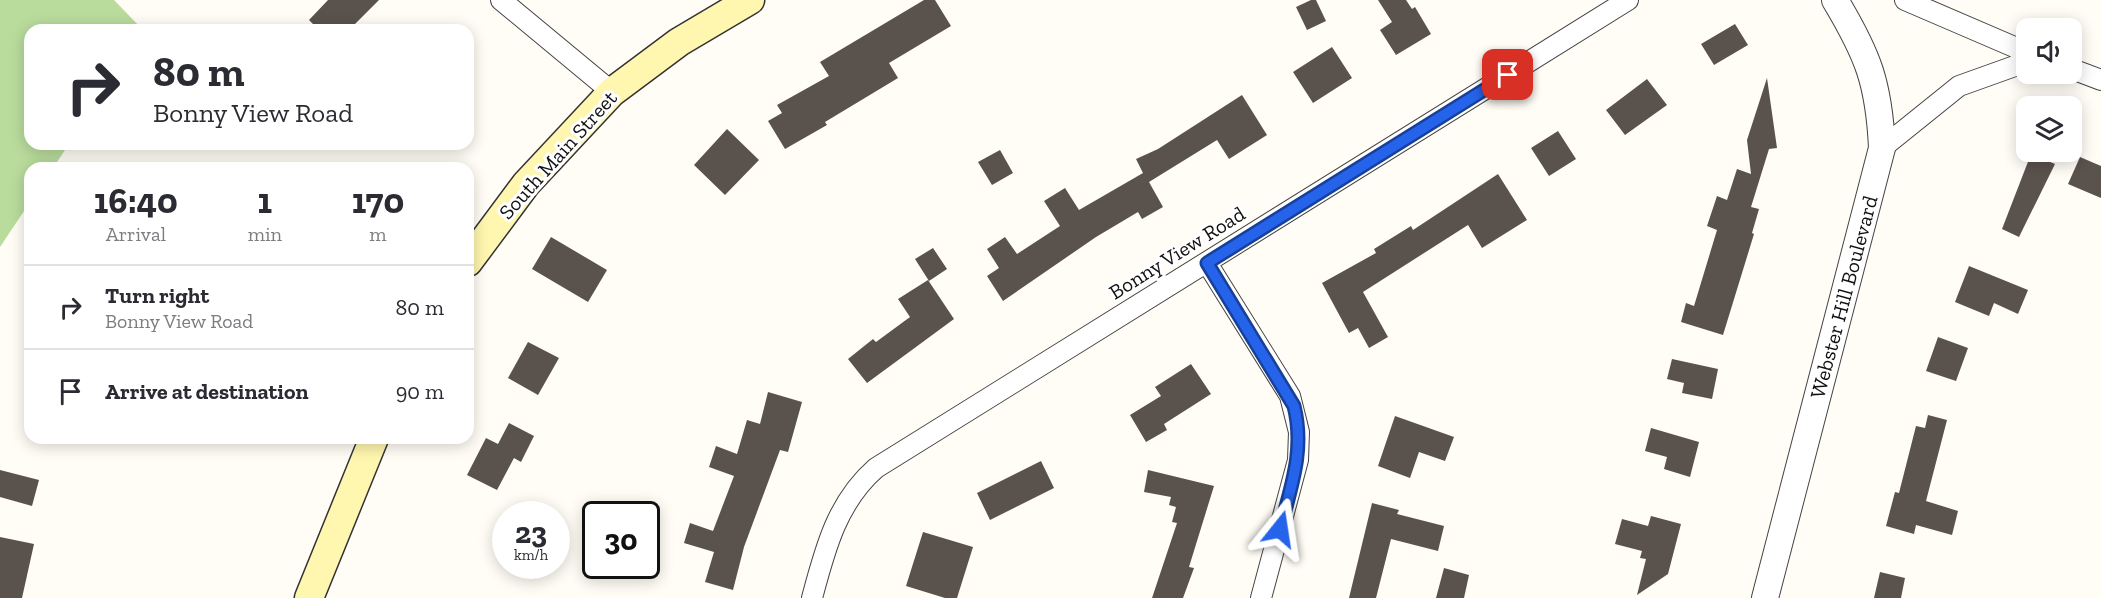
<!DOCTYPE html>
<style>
body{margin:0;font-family:"Zilla Slab",serif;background:#f2f2f3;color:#2b2b33;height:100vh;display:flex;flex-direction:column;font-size:22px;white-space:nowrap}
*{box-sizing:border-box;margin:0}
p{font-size:20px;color:#7c7c81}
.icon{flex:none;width:33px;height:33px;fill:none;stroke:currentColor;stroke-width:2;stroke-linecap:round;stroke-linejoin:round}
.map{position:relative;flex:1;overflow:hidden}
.side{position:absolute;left:24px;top:162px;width:450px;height:282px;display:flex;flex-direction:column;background:#fff;border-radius:18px;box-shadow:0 3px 15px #0003}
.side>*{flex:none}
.guide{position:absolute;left:24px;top:24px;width:450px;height:126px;border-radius:18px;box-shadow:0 3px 15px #0003;background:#fff;color:#2b2b33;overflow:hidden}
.fabs{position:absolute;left:2016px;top:18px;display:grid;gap:12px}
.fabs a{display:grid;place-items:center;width:66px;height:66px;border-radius:12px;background:#fff;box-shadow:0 3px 15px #0003;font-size:30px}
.speed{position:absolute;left:492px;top:501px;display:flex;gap:12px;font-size:30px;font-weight:700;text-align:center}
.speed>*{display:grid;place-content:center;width:78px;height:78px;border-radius:50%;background:#fff;box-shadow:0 3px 15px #0003;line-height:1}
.speed small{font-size:15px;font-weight:400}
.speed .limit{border:3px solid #111;border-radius:9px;background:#fff;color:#111}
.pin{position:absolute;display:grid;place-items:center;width:51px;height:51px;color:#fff;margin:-26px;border-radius:12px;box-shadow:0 3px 9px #0006}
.me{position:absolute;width:66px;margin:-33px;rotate:15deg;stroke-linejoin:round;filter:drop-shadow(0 0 4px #0008)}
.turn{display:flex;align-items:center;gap:21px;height:126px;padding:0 30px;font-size:27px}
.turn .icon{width:78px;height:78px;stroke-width:2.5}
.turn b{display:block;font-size:42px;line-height:51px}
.eta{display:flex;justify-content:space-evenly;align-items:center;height:102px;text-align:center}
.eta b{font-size:36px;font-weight:800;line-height:42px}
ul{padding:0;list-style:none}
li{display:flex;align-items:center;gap:18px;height:84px;padding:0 30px;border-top:2px solid #e1e1e2}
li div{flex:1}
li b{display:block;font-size:22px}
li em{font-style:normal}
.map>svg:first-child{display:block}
.forest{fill:#b9dc9c}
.building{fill:#5a524d}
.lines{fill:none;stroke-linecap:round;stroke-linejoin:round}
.minor-casing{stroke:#444;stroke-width:22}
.tertiary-casing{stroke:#444;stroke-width:28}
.secondary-casing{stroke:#333;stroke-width:31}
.minor{stroke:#fff;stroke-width:20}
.tertiary{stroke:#fff;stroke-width:26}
.secondary{stroke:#fff6b0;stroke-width:28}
.route-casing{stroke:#184099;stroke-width:15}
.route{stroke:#2563eb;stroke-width:10}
.labels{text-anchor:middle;stroke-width:6;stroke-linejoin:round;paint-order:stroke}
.street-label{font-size:21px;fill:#111;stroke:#fff}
</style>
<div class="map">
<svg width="2101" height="598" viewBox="0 0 2101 598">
<rect width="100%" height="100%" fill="#fffdf5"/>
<path class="forest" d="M0,0H114L143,30H30V144H69L53,168H30V202L0,247Z"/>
<path class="building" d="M328,0H379L349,30H319L309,20Z
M924,0H935L951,26L889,63L898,78L825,122L827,125L785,149L768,121L782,113L777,105L829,76L820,62Z
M1311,0H1316L1326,21L1307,30L1296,7Z
M1378,0H1406L1412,9L1415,7L1431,34L1396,55L1380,30L1392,22Z
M1735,24L1748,45L1714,65L1701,44Z
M1332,47L1352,78L1313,103L1293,72Z
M1767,78L1777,148L1769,149L1751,207L1759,209L1752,233L1754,234L1723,335L1681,322L1686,303L1694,306L1717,230L1707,226L1717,196L1727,200L1737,169L1751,174L1747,140Z
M1647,79L1667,105L1625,135L1606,110Z
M1242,95L1267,135L1229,159L1217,140L1149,182L1163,207L1142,219L1138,212L1096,237L1003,301L987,276L999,268L987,249L1005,237L1017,254L1060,226L1044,201L1065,188L1079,210L1143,173L1136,159L1158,149Z
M727,129L759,160L725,195L694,165Z
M1558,131L1576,159L1549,176L1531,148Z
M1000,150L1013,173L992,185L978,162Z
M2031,154L2055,164L2019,237L2002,229Z
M2080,157L2101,166V198L2068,184Z
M1498,174L1527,220L1482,248L1468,225L1363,292L1388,337L1369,348L1358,328L1349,333L1322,283L1376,253L1374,249L1411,226L1413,230Z
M551,237L607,270L588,302L532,269Z
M933,248L947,269L929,281L915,259Z
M1969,266L2028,290L2018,314L1994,303L1989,316L1955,302Z
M928,280L954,319L867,383L848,359L873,339L876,342L910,317L898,299Z
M1938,337L1968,348L1956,381L1926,371Z
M528,342L559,358L538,395L508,378Z
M1672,359L1718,369L1712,399L1682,393L1684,383L1667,379Z
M1191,364L1211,394L1164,424L1167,430L1146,442L1130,415L1161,396L1155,387Z
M768,392L802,402L788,452L780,450L744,547L733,590L705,582L714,552L684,543L690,523L713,531L734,476L709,467L716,446L737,454L747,420L760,424Z
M1928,415L1947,420L1926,501L1958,511L1952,535L1916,525L1914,534L1886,526L1895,492L1899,493L1916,426L1925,428Z
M1395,416L1454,437L1445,461L1419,452L1410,478L1378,466Z
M509,423L534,436L521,462L514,458L497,490L467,475L486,438L498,444Z
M1651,428L1699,442L1690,477L1664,469L1667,457L1645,451Z
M1041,461L1054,488L990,520L977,493Z
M0,470L39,480L32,506L0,497Z
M1148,470L1214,486L1189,567L1194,568L1183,598H1152L1177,523L1172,522L1176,507L1169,505L1171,497L1144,492Z
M1372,503L1399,510L1397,514L1444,526L1438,551L1391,539L1376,598H1349Z
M1651,516L1681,524L1668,574L1637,595L1646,559L1640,558L1642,551L1615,544L1622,519L1648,526Z
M923,532L973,547L957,598H945L906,586Z
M0,537L34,544L22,598H0Z
M1444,568L1469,575L1464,598H1436Z
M1880,572L1905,578L1901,598H1874Z"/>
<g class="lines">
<defs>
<path id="minor" d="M501,0L612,92
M1905,0L2026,52
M2072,69L2101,80
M1882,148L1959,86L2026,62
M1207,263L1290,396L1299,432L1298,460L1261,598
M812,598C825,549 837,502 876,468L1628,0"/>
<path id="tertiary" d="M1765,598L1882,148C1879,83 1868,55 1835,0"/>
<path id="secondary" d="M468,262L526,184L612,92L679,42L750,0
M309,598L374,438"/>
</defs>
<use href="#minor" class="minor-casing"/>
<use href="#tertiary" class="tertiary-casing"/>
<use href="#secondary" class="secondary-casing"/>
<use href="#minor" class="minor"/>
<use href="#tertiary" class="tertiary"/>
<use href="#secondary" class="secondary"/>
</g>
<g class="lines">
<defs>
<path id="route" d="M1280,529C1291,487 1305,450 1294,406L1207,263L1508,75"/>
</defs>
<use href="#route" class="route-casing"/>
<use href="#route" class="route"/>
</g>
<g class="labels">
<g class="street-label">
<text transform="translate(558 155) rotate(-48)" y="7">South Main Street</text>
<text transform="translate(1177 253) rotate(-32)" y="7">Bonny View Road</text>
<text transform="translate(1844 297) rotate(-75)" y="7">Webster Hill Boulevard</text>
</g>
</g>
</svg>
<div class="fabs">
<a><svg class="icon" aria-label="sound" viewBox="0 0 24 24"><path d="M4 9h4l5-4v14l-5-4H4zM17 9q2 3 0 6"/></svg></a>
<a><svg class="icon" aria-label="layers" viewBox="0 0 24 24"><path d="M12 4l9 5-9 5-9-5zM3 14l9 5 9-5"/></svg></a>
</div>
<div class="speed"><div>23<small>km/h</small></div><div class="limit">30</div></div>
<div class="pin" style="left:1508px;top:75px;background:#d93025"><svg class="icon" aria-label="arrive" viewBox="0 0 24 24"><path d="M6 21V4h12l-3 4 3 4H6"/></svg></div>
<svg class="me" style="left:1280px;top:529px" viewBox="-20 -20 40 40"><path d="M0-17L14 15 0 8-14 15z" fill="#2563eb" stroke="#fff" stroke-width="4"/></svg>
<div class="guide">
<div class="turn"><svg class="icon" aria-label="right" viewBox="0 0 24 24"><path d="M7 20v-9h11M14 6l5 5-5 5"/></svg><div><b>80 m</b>Bonny View Road</div></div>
</div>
<section class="side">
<div class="eta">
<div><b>16:40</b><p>Arrival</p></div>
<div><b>1</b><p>min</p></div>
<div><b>170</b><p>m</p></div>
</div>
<ul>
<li><svg class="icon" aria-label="right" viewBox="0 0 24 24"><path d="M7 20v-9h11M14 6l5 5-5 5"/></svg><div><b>Turn right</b><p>Bonny View Road</p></div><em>80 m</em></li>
<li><svg class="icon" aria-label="arrive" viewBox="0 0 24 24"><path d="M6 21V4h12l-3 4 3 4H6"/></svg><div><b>Arrive at destination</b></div><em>90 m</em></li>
</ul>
</section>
</div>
